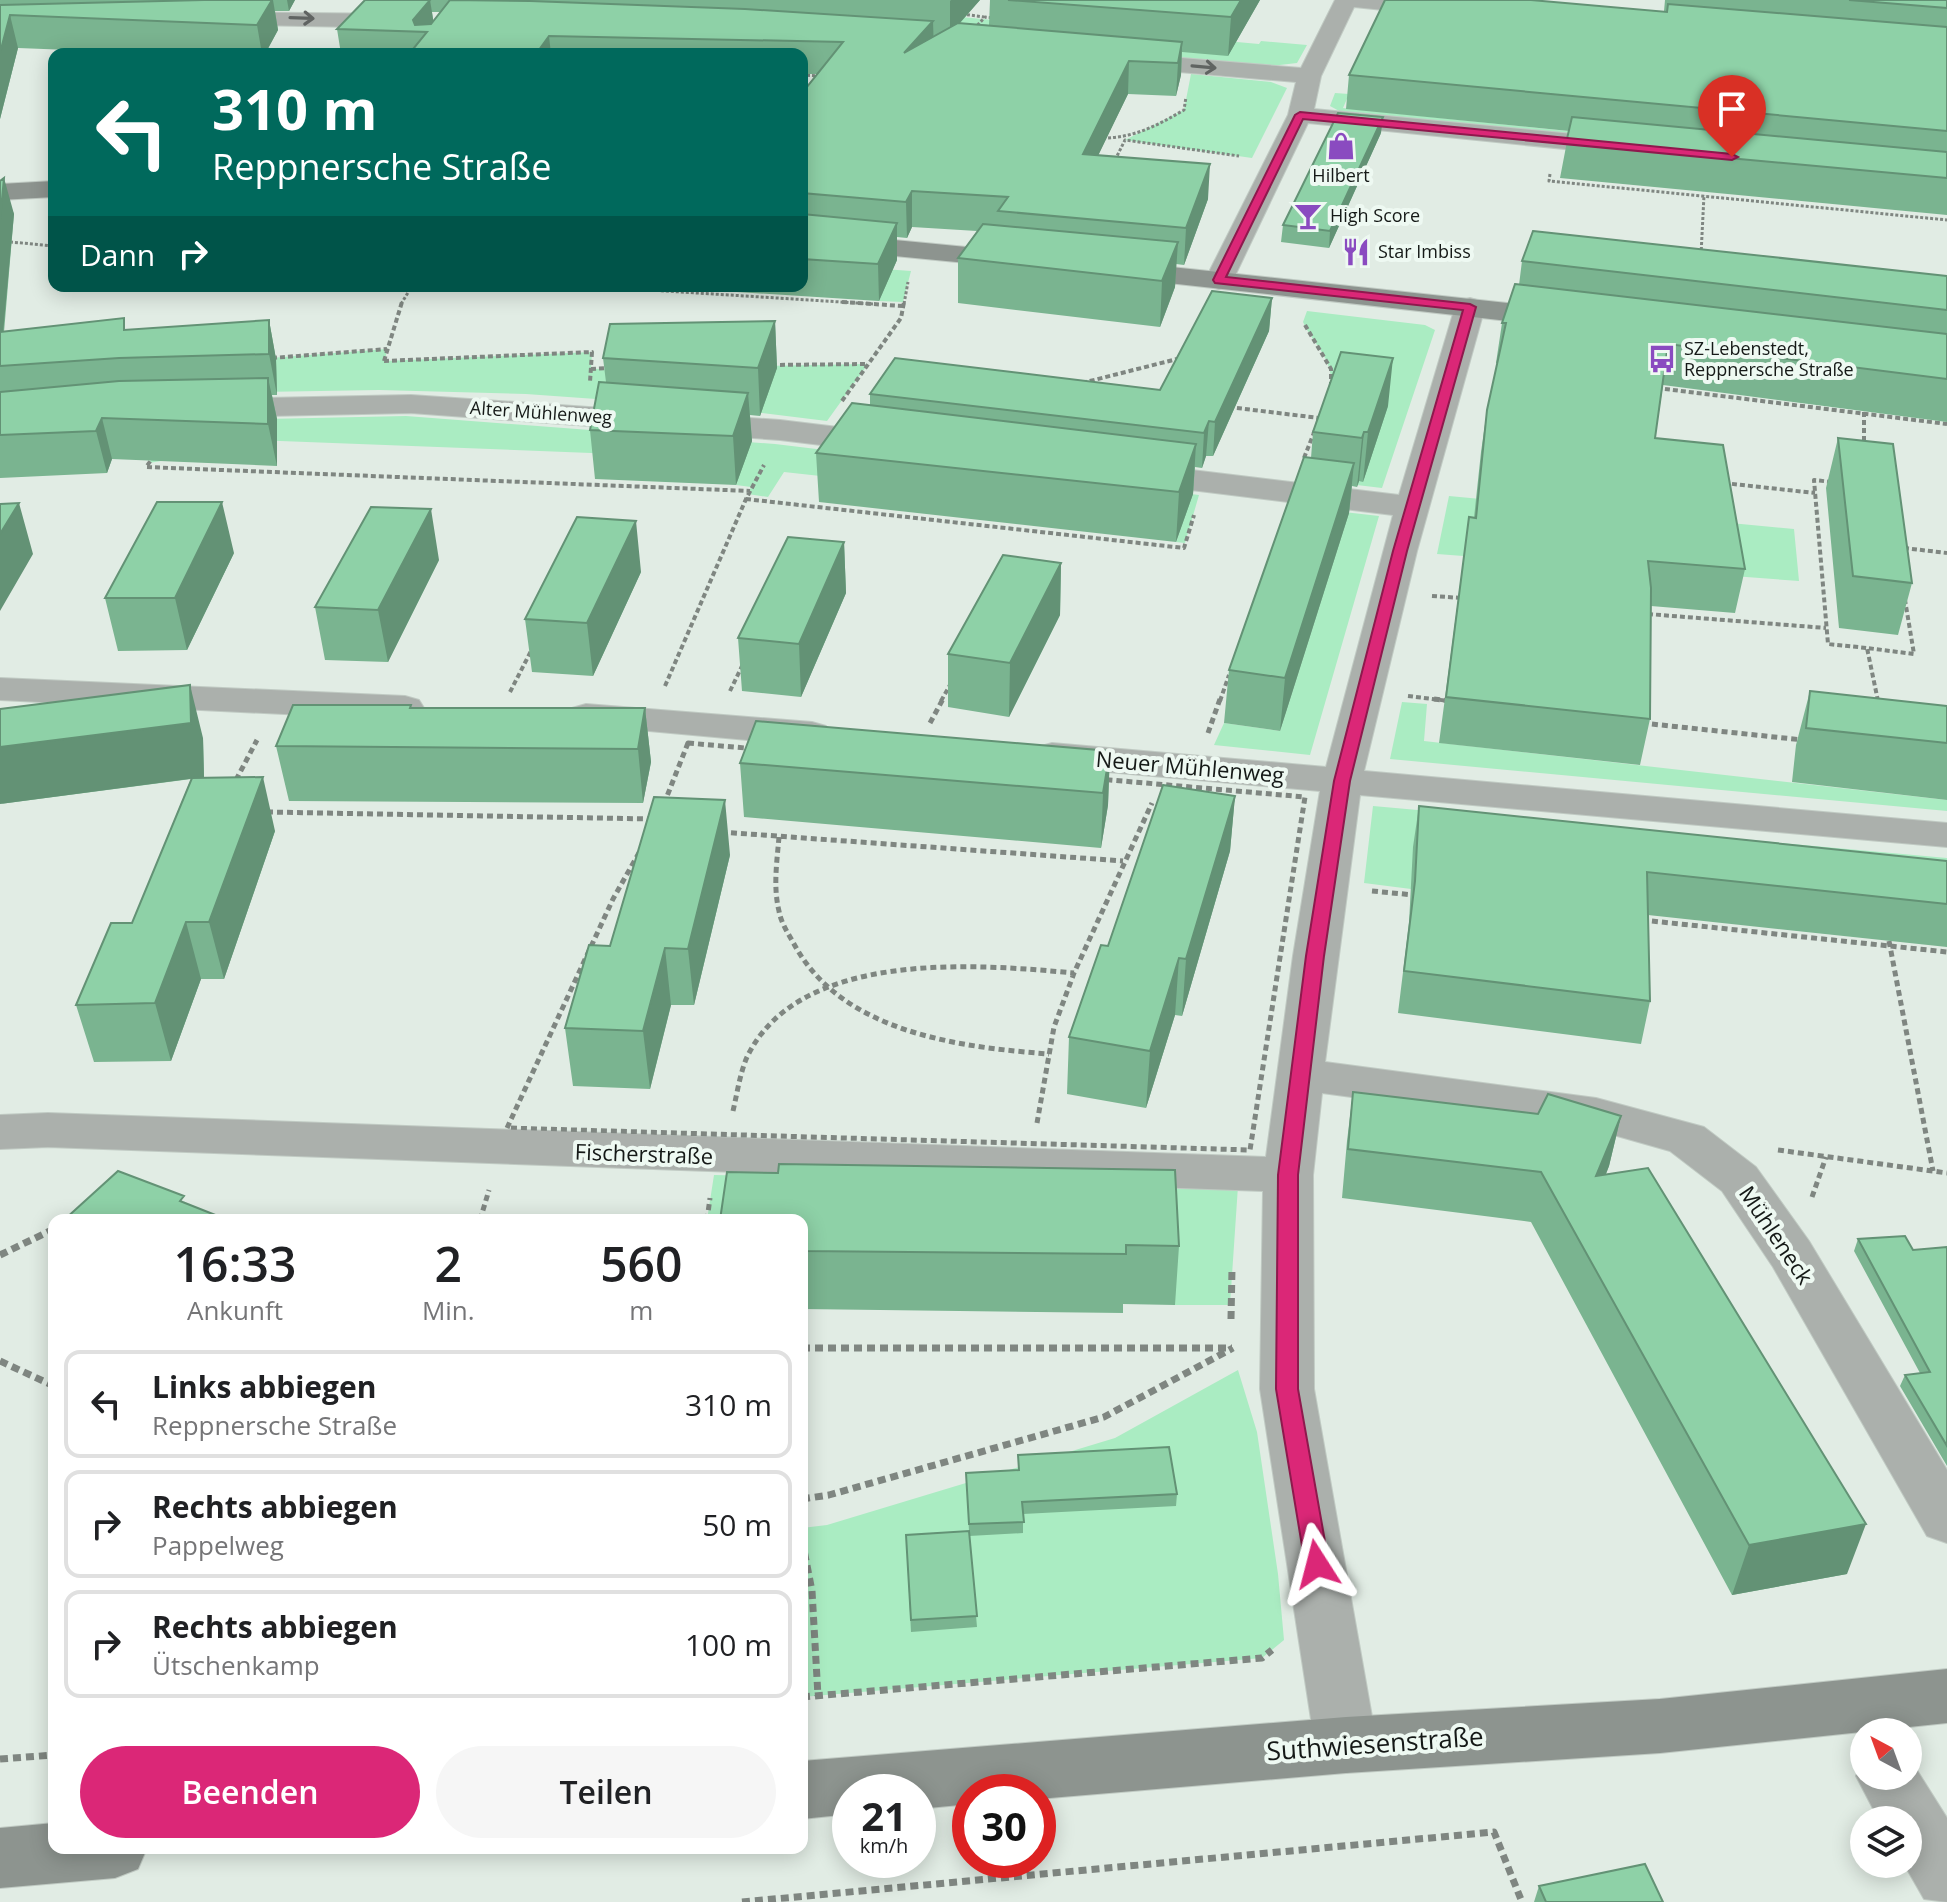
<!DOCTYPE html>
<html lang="de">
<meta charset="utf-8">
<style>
body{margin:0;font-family:"Open Sans",sans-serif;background:#f6f6f6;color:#202124;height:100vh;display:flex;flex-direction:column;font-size:30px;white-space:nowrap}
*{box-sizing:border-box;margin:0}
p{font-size:26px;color:#757577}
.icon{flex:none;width:44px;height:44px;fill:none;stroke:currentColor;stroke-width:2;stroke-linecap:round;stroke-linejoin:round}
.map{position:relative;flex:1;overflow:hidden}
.panel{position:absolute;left:48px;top:1214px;width:760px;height:640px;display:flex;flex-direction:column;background:#fff;border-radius:16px;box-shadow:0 4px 20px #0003}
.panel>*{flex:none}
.hud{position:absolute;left:48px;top:48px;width:760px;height:244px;border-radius:16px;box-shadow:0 4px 20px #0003;background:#00695c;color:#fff;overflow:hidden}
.needle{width:52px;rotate:319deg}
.tools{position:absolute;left:1850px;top:1718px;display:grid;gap:16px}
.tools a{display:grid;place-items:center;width:72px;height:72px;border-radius:50%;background:#fff;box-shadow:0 4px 20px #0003;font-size:40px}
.speed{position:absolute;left:832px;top:1774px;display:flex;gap:16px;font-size:40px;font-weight:700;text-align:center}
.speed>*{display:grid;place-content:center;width:104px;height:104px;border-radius:50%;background:#fff;box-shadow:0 4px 20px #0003;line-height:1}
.speed small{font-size:20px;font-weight:400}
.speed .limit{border:12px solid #d22;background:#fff;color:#111}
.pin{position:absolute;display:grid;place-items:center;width:68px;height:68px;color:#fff;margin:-82px -34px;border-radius:50% 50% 50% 0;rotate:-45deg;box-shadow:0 0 8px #0007}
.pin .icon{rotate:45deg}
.me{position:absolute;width:88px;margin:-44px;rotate:351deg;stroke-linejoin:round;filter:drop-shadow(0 0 6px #0008)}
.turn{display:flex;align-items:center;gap:28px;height:168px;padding:0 32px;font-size:36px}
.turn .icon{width:104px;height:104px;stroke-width:2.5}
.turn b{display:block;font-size:56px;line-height:68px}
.then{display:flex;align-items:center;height:76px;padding:0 32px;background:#0003;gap:16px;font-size:30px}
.eta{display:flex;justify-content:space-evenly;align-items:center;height:136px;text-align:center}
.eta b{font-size:48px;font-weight:600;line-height:56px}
.primary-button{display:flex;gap:16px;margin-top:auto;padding:16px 32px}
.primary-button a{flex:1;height:92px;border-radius:48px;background:#db2777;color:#fff;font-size:32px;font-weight:600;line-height:92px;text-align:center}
.primary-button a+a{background:#f6f6f6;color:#202124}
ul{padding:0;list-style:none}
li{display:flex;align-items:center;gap:24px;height:108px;margin:0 16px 12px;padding:0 16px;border:4px solid #e0e0e0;border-radius:16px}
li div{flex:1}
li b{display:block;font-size:30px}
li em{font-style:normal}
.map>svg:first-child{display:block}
.green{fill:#aaecc2}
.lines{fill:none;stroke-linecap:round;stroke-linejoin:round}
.street-casing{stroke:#c0cac3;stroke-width:2}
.secondary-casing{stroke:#c0cac3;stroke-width:2}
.path-far3{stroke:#7f8681;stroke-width:3;stroke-dasharray:3 2;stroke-linecap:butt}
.path-far2{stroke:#7f8681;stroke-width:4;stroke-dasharray:5 3;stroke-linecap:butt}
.path-far1{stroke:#7f8681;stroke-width:5;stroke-dasharray:6 4;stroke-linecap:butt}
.path{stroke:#7f8681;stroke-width:7;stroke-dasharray:8 5;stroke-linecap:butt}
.street{fill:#abb0ac;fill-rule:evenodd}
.secondary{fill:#8d948f;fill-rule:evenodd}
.wall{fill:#7ab490;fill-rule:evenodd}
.shaded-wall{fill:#639275}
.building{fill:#8ed1a7;stroke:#639275;stroke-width:2}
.oneway{stroke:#606462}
.route{fill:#db2777;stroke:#8e194d;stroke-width:2}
.labels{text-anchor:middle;stroke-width:8;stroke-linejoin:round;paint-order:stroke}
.far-poi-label{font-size:18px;fill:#151917;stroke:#eef9f2;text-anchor:start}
.far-street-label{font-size:18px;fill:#151917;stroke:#eef9f2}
.street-label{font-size:22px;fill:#151917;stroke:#eef9f2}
.near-street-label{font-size:26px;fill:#151917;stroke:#eef9f2}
</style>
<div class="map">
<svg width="1947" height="1902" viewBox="0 0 1947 1902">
<rect width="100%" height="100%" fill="#e1ece4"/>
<path class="green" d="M708,0L950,16L1259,44L1261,41L1307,45L1297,63L1271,66L857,31Z
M1191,74L1271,82L1287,88L1252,158L1125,140L1184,110Z
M1335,93L1349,94L1343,108L1947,170L1341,112L1330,106Z
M802,263L911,271L903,302L879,301L888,279Z
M1307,311L1425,325L1435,330L1382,488L1306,479L1331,383C1332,357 1313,344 1303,322Z
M387,349L385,361L592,352L591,369L868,364L827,421L722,408L526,394L379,390L260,392L155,367Z
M406,416L775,444L1199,495L1185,543L1176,542L1185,516L784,472L768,497L748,494L751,487L736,485L744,459L180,437L161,461L149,463L179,421Z
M1449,496L1794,529L1799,581L1437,554Z
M1300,507L1379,516L1310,755L1214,745L1224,723L1280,731L1345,525Z
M1402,702L1427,704L1424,741L1947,800V811L1390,759Z
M1373,806L1947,858V904L1411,889L1364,883Z
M714,1175L1238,1186L1230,1305H1175L1171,1229L707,1220Z
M1238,1370L1257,1432L1278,1574L1284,1640L1262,1658L802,1697V1528L827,1525L1115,1438Z"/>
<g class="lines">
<defs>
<path id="street" d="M1335,0H1419L1451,4L1454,9L1443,16L1354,7L1321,76L1314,109L1624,139L1633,142L1637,147L1633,152L1624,155L1308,123L1233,280L1229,286L1219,289L1209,286L1205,280L1288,115L1296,82L1121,67L1113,65L1109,60L1113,55L1121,53L1301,68Z
M218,12L405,14L413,16L416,21L413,26L405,28L210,24L207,19L210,14Z
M1470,298L1480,301L1485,307L1417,551L1364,771L1947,823V847L1360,795L1325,1062L1596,1098L1704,1127L1756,1167L1809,1241L1947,1470V1543L1927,1536L1773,1267L1722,1191L1670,1151L1596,1130L1322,1093L1313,1175L1314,1389L1377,1745L1368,1765L1346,1773L1324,1765L1315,1745L1260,1389L1263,1191L48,1147L0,1149V1115L48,1113L1266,1157L1293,956L1320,791L1052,767L1038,763L1032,755L1038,747L1052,743L1326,767L1393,515L1134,483L1122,480L1117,473L1122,466L1134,463L1399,495L1455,307L1460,301Z
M411,395L780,420L887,433L898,436L903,443L898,450L887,453L780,440L411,413L214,417L203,415L198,408L203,401L214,399Z
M0,678L405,696L419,700L424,708L419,716L405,720L0,700Z
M586,704L812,722L826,726L832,734L826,742L812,746L572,724L567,716L572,708Z
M1908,1756L1947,1818V1902L1924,1899L1904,1864H1908V1820H1879L1856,1776L1864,1758V1776H1908Z"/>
<path id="secondary" d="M54,181V197L0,200V184Z
M802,231L1018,252L1028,254L1032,260L1028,266L1018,268L802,247Z
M1115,261L1563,309L1573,312L1578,318L1573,324L1563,327L1105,276L1101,270L1105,264Z
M1947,1669V1723L1660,1753L1346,1773L1038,1799V1792H970V1804L918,1809V1792H850V1814L802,1819V1761L1346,1717L1660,1699Z
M54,1823V1848H147L138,1869L115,1878L0,1888V1828Z"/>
</defs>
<use href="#street" class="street-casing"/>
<use href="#secondary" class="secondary-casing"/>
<path class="path-far3" d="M962,14L984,17
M974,29L985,17L995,18
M802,75L822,76
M1103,138C1134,138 1158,125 1184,110L1186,97
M1115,160L1125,140L1239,156
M1550,174L1549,181L1947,220
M0,241L54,246
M1701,255L1704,195
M586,286L873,304
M401,304L412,286
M904,304L908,282"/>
<path class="path-far2" d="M842,302L903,306
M1305,325L1331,369V387
M272,358L387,349
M384,361L592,352L590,382
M384,361L402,302
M772,365L868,364
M591,369L610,368
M1082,383L1181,358
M1657,388L1947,424
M842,401L901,318L904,302
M1229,407L1319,418
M1864,412V446
M155,455L146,467L750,491
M1304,458L1315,430
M1832,482L1814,480L1828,644L1867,648
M1724,483L1815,493
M746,499L1184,548L1194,515
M1904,548L1947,553
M1432,596L1462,598
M1648,614L1826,628
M665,686L746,499L764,465
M730,691L743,664
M510,692L531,651
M1408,696L1449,701
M941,701L950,685
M1220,701L1229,675
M1878,701L1867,648L1914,654L1905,600"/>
<path class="path-far1" d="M1434,699L1449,701
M1877,699L1878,703
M930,723L943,699
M1642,723L1803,740
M1208,733L1220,699
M688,743L1305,797L1250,1150L507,1128L613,899L658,819Z
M236,780L257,740
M267,812L653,819
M721,832L1123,861
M779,837C777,861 773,887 779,911C781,923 788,933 794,944C842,1033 959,1047 1049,1054
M1372,891L1414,895
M1642,920L1947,952
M1889,941L1933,1171
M733,1111C737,1094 740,1073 747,1057C799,949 976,964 1074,973
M1037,1123L1054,1027L1074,973L1152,803
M1778,1150L1947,1173
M1812,1197L1826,1157
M480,1220L489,1190
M707,1220L710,1198"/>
<path class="path" d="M0,1255L54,1229
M1231,1319L1232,1269
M802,1348H1232
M0,1361L54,1386
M802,1499L829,1495L1104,1417L1233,1348
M802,1540L812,1591L818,1696
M802,1697L1262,1658L1272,1650
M0,1759L54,1755
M742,1902L1494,1832L1522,1902"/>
<use href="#street" class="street"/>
<use href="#secondary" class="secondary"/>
</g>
<path class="wall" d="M0,0H295L289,11H275L278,30L265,54H173L18,48L0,119Z
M365,0H980L960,23L989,25L990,0H1260L1228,56L1182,52L1181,75L1176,96L1128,94L1098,155L1208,199L1184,265L1176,264L1175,287L1160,327L958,303V258L977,231L912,227L907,238L897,237V260L879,301L642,286H802V93L817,74H802V54H341L337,29ZM432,12H440L433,21Z
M1665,0H1947V215L1560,178L1569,131L1346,109L1349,75L1664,11Z
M1381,133L1329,248L1281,242L1283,225Z
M0,181L14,214L4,332L126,330L269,320L276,359L277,395H272L277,419V466L112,459L107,473L0,478Z
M1522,261L1947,276V422L1663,385L1655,438L1745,569L1735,613L1651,606L1650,719L1640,765L1439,743L1469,517L1474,518L1481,452L1487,410L1498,363H1496L1502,323L1519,285Z
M1272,298L1269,331L1213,456H1206L1202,468L1195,467L1193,494L1176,542L819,502L816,453L870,406V394L1160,390Z
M775,321L777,368L760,416L750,415L752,441L736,485L595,479L590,430L606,382L603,358Z
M1388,406L1363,482L1359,481L1357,487L1352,486L1349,513L1280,731L1224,723L1229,670L1311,458L1313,432Z
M1838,438L1912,583L1898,635L1839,628L1826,488Z
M844,542L846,593L801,697L742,691L738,638Z
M234,553L187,650L118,651L105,598Z
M439,560L388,662L325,660L315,607Z
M1061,563L1060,615L1009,717L948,707V654Z
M641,572L593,676L532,672L525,619Z
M1810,691L1947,706V800L1792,782L1796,745Z
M411,705V708H645L651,762L643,803L289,801L276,746Z
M203,738L204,777L275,831L224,979H201L171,1061L94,1062L76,1005L132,923L191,779L0,804Z
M1110,751L1108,805L1101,848L744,817L740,763Z
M1235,796L1230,851L1182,1016L1175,1015L1146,1108L1067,1094L1069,1037L1108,946Z
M1419,806L1947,861V947L1648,915L1650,1001L1641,1044L1398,1013L1409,923L1413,847Z
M730,855L694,1005H671L650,1089L573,1086L565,1028L610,946Z
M1353,1092L1538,1114L1621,1116L1609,1166L1606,1174L1847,1574L1732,1595L1531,1222L1342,1198L1347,1141Z
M802,1220L1179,1246L1175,1305L1123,1304V1313L802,1309Z
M1858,1239L1913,1250L1947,1247V1466L1900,1386L1905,1375L1920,1373L1854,1251Z
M1018,1455L1177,1494L1176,1506L1023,1514V1533L969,1536L977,1627L911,1632L906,1535L969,1531L966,1473L1018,1470Z
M1539,1886L1663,1902H1534Z"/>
<path class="shaded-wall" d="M272,0H273L278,30L265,54H262L257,25Z
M287,0H295L289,11Z
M430,0L435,31L427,32H415L413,20Z
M951,0H980L950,34V1Z
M1241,0H1260L1228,56L1231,17Z
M10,15L18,48L0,119V53Z
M933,21L934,53H904Z
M549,36L551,54H536Z
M1182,42L1181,75L1176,96L1178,63Z
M1129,61L1128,94L1082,189L1083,154Z
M1383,117L1381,133L1329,248L1330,231Z
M1210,164L1208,199L1184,265L1186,228Z
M4,178L14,214L0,366V220Z
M912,191V227L907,238L906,202Z
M897,223V260L879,301L878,264Z
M1178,242L1175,287L1160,327L1162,281Z
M1272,298L1269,331L1213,456L1215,422Z
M269,320L276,359L277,395L269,354Z
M775,321L777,368L760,416L758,368Z
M1393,358L1388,406L1363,482L1368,432Z
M268,378L277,419V466L268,424Z
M748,393L752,441L736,485L733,436Z
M102,418L112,459L107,473L96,431Z
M1209,421L1206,456L1202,468L1204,433Z
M1364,432L1359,481L1357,487L1362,438Z
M1196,444L1193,494L1176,542L1179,492Z
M1354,463L1349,513L1280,731L1285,678Z
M222,502L234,553L187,650L175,598Z
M19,503L33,554L0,611V534Z
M431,509L439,560L388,662L378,610Z
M636,521L641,572L593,676L587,623Z
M844,542L846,593L801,697L799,644Z
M1061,563L1060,615L1009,717L1010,663Z
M190,685L203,738L204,777L0,804V747Z
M645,708L651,762L643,803L638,749Z
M1110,751L1108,805L1101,848L1103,793Z
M263,777L275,831L224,979L209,922Z
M1235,796L1230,851L1182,1016L1186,959Z
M725,800L730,855L694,1005L688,949Z
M186,922L201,979L171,1061L155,1003Z
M665,948L671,1005L650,1089L643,1031Z
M1179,958L1175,1015L1146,1108L1150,1051Z
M1621,1116L1609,1166L1585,1226L1596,1176Z
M1866,1524L1847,1574L1732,1595L1749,1545Z"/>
<path class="building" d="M204,0H272L257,25L10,15L0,53V5Z
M365,0H430L413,20L415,25L431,24L450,0L530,1L745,9L933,21L904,53L958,23L1182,42L1178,63L1129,61L1083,154L1210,164L1186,228L998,211L1008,197L912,191L906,202L802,193V93L843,42L549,36L536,54H409L427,32L337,29Z
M1008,0H1241L1231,17Z
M1385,0H1531L1667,12L1668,4L1947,27V131L1349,75Z
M1849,0H1947V8Z
M1338,113L1383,117L1330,231L1283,225Z
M1572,117L1947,152V178L1566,143Z
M4,178L0,220V181Z
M802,214L897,223L878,264L802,259Z
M983,224L1178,242L1162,281L958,258Z
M1533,231L1947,276V310L1522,261Z
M1515,284L1947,334V379L1668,344L1655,438L1723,445L1745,569L1648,561L1651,588L1650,719L1446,697L1469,517L1476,518L1487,410L1506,323H1502Z
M1212,291L1272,298L1215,422L1209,421L1204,433L870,394L895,358L1160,390Z
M124,318V330L269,320V354L119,358L0,366V332Z
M775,321L758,368L603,358L610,324Z
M1341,352L1393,358L1368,432H1364L1362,438L1313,432Z
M268,378V424L102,418L96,431L0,435V392L119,381Z
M599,382L748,393L733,436L590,430Z
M852,403L1196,444L1179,492L816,453Z
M1838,438L1893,444L1912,583L1853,576Z
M1304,457L1354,463L1285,678L1229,670Z
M157,502H222L175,598H105Z
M19,503L0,534V504Z
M371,507L431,509L378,610L315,607Z
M577,517L636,521L587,623L525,619Z
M788,537L844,542L799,644L738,638Z
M1003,555L1061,563L1010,663L948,654Z
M190,685L191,723L0,747V709Z
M1810,691L1947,706V743L1806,728Z
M293,705H411L410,708H645L638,749L276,746Z
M756,721L1110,751L1103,793L740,763Z
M263,777L209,922H186L155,1003L76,1005L111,923H132L192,778Z
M1163,785L1235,796L1186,959L1179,958L1150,1051L1069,1037L1101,945L1108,946Z
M654,797L725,800L688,949L665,948L643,1031L565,1028L589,945L610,946Z
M1419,806L1947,861V904L1647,872L1650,1001L1404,971L1415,881Z
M1353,1092L1538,1114L1548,1094L1621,1116L1596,1176L1648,1168L1866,1524L1749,1545L1541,1172L1348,1149Z
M779,1164L1175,1170L1179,1246L1126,1245V1254L802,1251V1220H720L727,1172L778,1173Z
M118,1171L184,1196L180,1201L228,1220H64Z
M1905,1236L1913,1250L1947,1247V1446L1905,1375L1930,1372L1858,1239Z
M1169,1447L1177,1494L1022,1502L1024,1522L969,1524L966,1473L1019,1470L1018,1455Z
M969,1531L977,1616L911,1620L906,1535Z
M1645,1864L1663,1902H1546L1539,1886Z"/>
<defs><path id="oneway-shaft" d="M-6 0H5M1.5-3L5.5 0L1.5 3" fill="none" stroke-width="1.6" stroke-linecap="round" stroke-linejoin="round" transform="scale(2)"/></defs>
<g class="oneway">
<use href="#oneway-shaft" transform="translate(302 18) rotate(2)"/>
<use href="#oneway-shaft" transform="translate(1204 67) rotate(5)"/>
</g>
<path class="route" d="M1300,112L1732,154L1738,157L1732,160L1303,119L1226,277L1470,304L1476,307L1407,551L1350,781L1324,956L1298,1175V1389L1329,1564L1325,1571L1317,1574L1308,1571L1305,1564L1276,1389L1278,1175L1306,956L1334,781L1393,551L1463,310L1215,283L1213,280L1295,115Z"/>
<defs>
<symbol id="shop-bare" viewBox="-9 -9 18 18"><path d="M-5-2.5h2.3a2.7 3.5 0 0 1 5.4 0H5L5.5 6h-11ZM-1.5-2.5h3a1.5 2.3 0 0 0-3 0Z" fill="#8a4bc0" stroke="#eef9f2" stroke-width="2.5" paint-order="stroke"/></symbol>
<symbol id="bar-bare" viewBox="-9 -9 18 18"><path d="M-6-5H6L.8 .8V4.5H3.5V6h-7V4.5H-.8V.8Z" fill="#8a4bc0" stroke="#eef9f2" stroke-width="2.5" paint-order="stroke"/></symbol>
<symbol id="restaurant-bare" viewBox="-9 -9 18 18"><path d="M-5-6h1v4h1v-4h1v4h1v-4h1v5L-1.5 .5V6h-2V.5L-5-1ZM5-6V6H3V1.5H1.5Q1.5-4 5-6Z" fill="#8a4bc0" stroke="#eef9f2" stroke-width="2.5" paint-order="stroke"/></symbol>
<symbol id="bus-bare" viewBox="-9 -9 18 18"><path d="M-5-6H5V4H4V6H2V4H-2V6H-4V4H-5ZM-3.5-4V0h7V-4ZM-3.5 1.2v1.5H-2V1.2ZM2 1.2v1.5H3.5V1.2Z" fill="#8a4bc0" stroke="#eef9f2" stroke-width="2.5" paint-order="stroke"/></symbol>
</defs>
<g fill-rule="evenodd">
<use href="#shop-bare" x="1321" y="126" width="40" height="40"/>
<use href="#bar-bare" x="1288" y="196" width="40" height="40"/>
<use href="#restaurant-bare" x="1336" y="232" width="40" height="40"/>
<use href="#bus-bare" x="1642" y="339" width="40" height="40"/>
</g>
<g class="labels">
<g class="far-poi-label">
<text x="1341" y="182" text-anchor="middle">Hilbert</text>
<text x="1330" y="222">High Score</text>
<text x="1378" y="258">Star Imbiss</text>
<text x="1684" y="355">SZ-Lebenstedt,<tspan x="1684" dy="21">Reppnersche Straße</tspan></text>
</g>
<g class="far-street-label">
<text transform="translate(541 413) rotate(4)" y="6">Alter Mühlenweg</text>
</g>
<g class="street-label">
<text transform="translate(1190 767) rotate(5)" y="8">Neuer Mühlenweg</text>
<text transform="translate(644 1154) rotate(2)" y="8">Fischerstraße</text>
<text transform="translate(1776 1235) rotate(56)" y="8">Mühleneck</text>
</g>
<g class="near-street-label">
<text transform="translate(1375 1744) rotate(-4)" y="9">Suthwiesenstraße</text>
</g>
</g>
</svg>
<div class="tools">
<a><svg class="needle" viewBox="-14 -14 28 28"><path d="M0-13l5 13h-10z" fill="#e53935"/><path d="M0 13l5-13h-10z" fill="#757577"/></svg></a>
<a><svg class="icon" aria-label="layers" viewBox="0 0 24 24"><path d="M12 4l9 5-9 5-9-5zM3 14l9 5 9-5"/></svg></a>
</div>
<div class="speed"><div>21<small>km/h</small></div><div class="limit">30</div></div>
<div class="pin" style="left:1732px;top:157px;background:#d93025"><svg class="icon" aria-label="arrive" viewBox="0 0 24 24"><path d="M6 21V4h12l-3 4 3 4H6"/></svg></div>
<svg class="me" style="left:1317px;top:1564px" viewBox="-20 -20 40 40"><path d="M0-17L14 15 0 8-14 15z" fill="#db2777" stroke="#fff" stroke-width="4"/></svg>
<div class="hud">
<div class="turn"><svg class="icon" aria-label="left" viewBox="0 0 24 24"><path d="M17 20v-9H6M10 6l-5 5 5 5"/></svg><div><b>310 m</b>Reppnersche Straße</div></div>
<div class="then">Dann<svg class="icon" aria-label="right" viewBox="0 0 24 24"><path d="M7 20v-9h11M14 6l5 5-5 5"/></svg></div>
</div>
<section class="panel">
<div class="eta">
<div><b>16:33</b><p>Ankunft</p></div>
<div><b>2</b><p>Min.</p></div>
<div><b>560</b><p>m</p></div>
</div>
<ul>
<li><svg class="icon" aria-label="left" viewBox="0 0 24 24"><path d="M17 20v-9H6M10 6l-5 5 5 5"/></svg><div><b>Links abbiegen</b><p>Reppnersche Straße</p></div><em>310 m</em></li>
<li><svg class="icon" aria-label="right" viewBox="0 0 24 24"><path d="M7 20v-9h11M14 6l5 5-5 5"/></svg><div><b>Rechts abbiegen</b><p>Pappelweg</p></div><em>50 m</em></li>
<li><svg class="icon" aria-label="right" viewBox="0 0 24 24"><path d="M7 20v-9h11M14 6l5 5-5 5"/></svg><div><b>Rechts abbiegen</b><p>Ütschenkamp</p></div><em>100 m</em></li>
</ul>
<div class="primary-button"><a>Beenden</a><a>Teilen</a></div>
</section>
</div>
